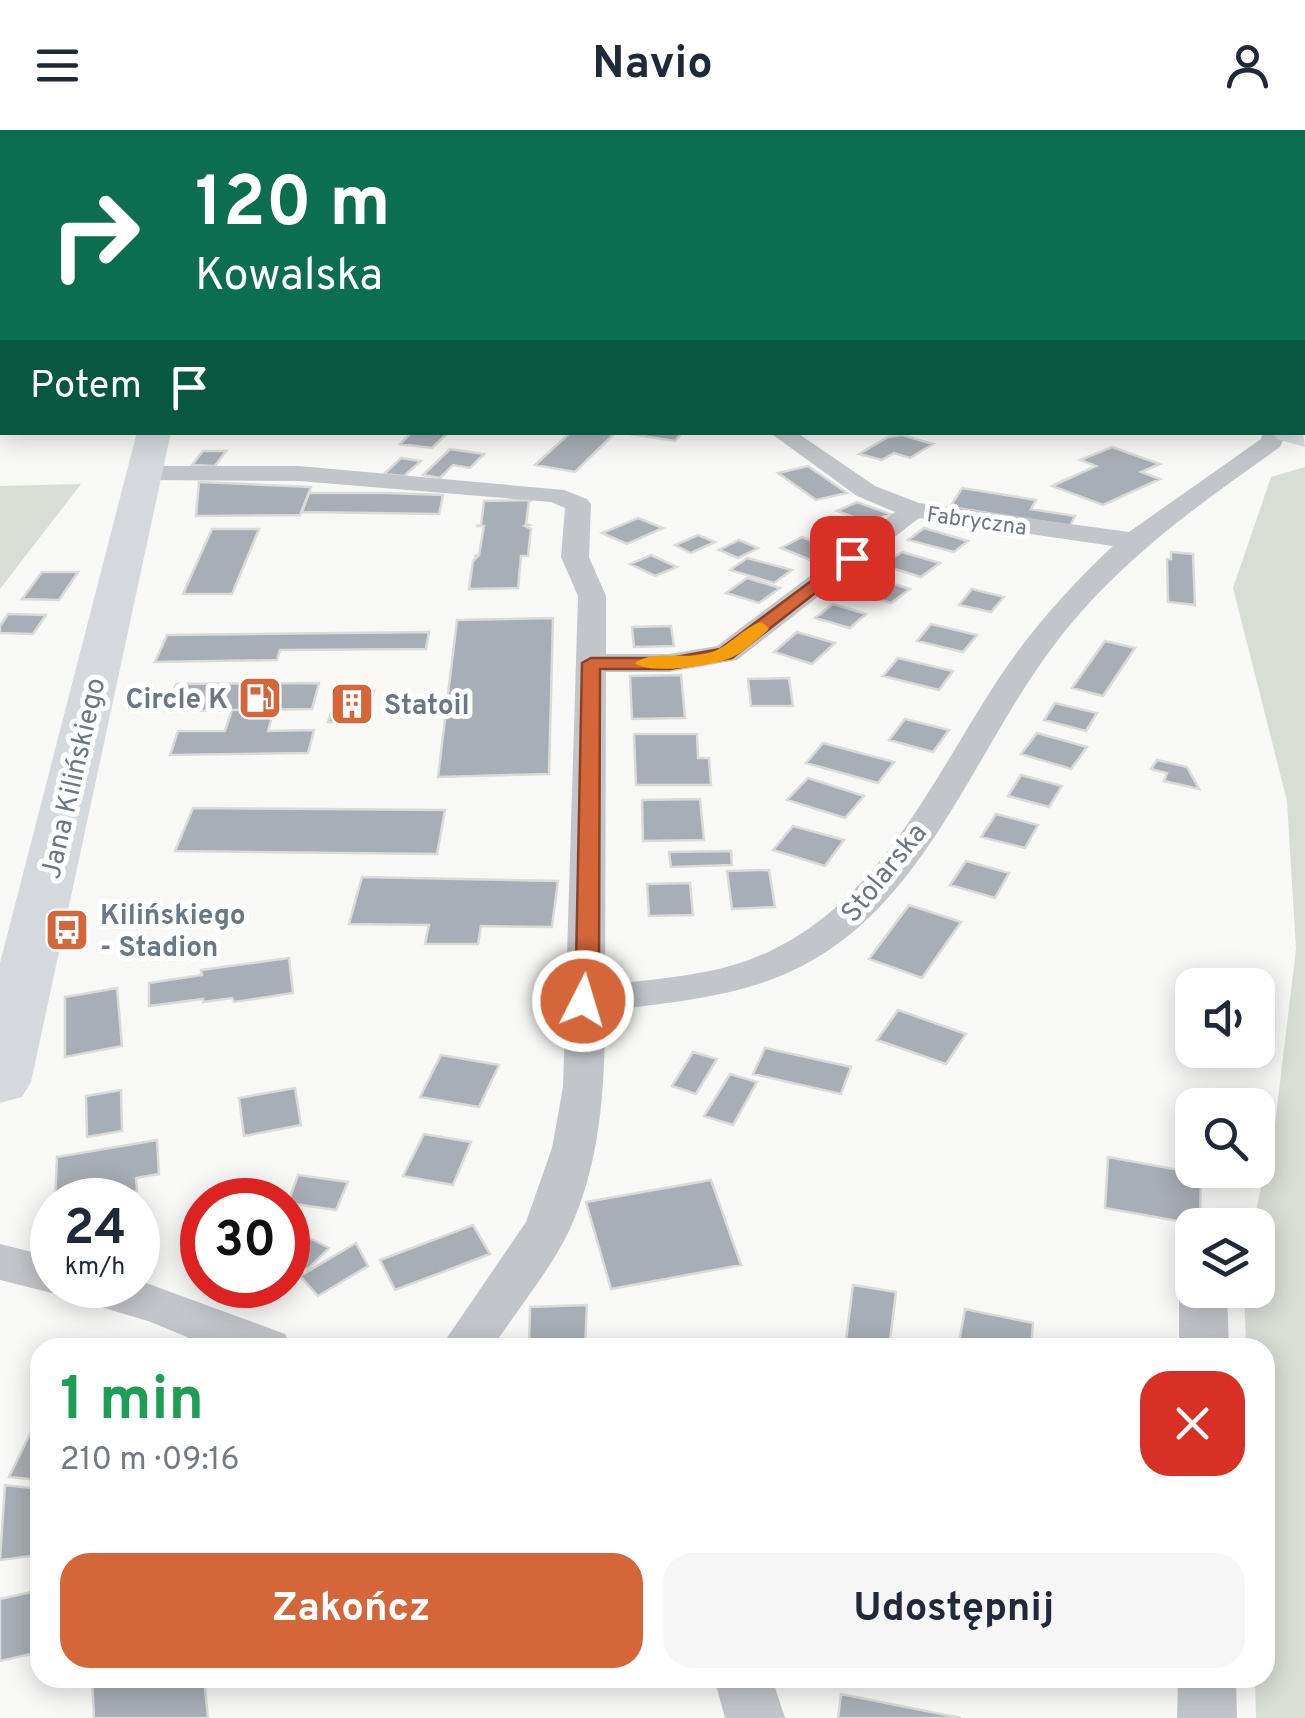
<!DOCTYPE html>
<html lang="pl">
<meta charset="utf-8">
<style>
body{margin:0;font-family:Overpass,sans-serif;background:#f6f6f7;color:#1f2937;height:100vh;display:flex;flex-direction:column;font-size:38px;white-space:nowrap}
*{box-sizing:border-box;margin:0}
p{font-size:32px;color:#747a83}
.icon{flex:none;width:55px;height:55px;fill:none;stroke:currentColor;stroke-width:2;stroke-linecap:round;stroke-linejoin:round}
.map{position:relative;flex:1;overflow:hidden}
.details{position:absolute;left:30px;top:1208px;width:1245px;height:350px;display:flex;flex-direction:column;background:#fff;border-radius:30px;box-shadow:0 5px 25px #0003}
.details>*{flex:none}
.guide{position:absolute;left:0px;top:0px;width:1305px;height:305px;box-shadow:0 5px 25px #0003;background:#0b6e4f;color:#fff;overflow:hidden}
.fabs{position:absolute;left:1175px;top:838px;display:grid;gap:20px}
.fabs a{display:grid;place-items:center;width:100px;height:100px;border-radius:20px;background:#fff;box-shadow:0 5px 25px #0003;font-size:50px}
.speed{position:absolute;left:30px;top:1048px;display:flex;gap:20px;font-size:50px;font-weight:700;text-align:center}
.speed>*{display:grid;place-content:center;width:130px;height:130px;border-radius:50%;background:#fff;box-shadow:0 5px 25px #0003;line-height:1}
.speed small{font-size:25px;font-weight:400}
.speed .limit{border:15px solid #d22;background:#fff;color:#111}
.pin{position:absolute;display:grid;place-items:center;width:85px;height:85px;color:#fff;margin:-42px;border-radius:20px;box-shadow:0 5px 15px #0006}
.me{position:absolute;width:110px;margin:-55px;rotate:5deg;stroke-linejoin:round;filter:drop-shadow(0 0 8px #0008)}
.turn{display:flex;align-items:center;gap:35px;height:210px;padding:0 30px;font-size:45px}
.turn .icon{width:130px;height:130px;stroke-width:2.5}
.turn b{display:block;font-size:70px;line-height:85px}
.then{display:flex;align-items:center;height:95px;padding:0 30px;background:#0003;gap:20px;font-size:38px}
.round{display:grid;place-items:center;flex:none;width:105px;height:105px;border-radius:30px;background:#f6f6f7}
.overview{display:flex;align-items:center;justify-content:space-between;height:170px;padding:0 30px}
h1{font-size:60px;font-weight:700;line-height:75px;color:#1e9e55}
.button{display:flex;gap:20px;margin-top:auto;padding:20px 30px}
.button a{flex:1;height:115px;border-radius:30px;background:#d5663a;color:#fff;font-size:40px;font-weight:700;line-height:115px;text-align:center}
.button a+a{background:#f6f6f7;color:#1f2937}
header{display:flex;justify-content:space-between;align-items:center;height:130px;padding:0 30px;background:#fff;font-size:45px;font-weight:700}
.map>svg:first-child{display:block}
.green{fill:#d8ddd6}
.building{fill:#a8aeb5;stroke:#dadad8;stroke-width:2.5}
.lines{fill:none;stroke-linecap:round;stroke-linejoin:round}
.street{fill:#c2c5c9;fill-rule:evenodd}
.secondary{fill:#d5d9dd;fill-rule:evenodd}
.route{fill:#d5663a;stroke:#8a4226;stroke-width:2.5}
.slow{fill:#f59e0b}
.labels{text-anchor:middle;stroke-width:10;stroke-linejoin:round;paint-order:stroke}
.far-street-label{font-size:22px;fill:#6a7785;stroke:#fff}
.poi-label{font-size:28px;font-weight:bold;fill:#6a7785;stroke:#fff;text-anchor:start}
.street-label{font-size:28px;fill:#6a7785;stroke:#fff}
</style>
<header><svg class="icon" aria-label="menu" viewBox="0 0 24 24"><path d="M4 6h16M4 12h16M4 18h16"/></svg>Navio<svg class="icon" aria-label="person" viewBox="0 0 24 24"><circle cx="12" cy="8" r="4"/><path d="M4 21q1-7 8-7t8 7"/></svg></header>
<div class="map">
<svg width="1305" height="1588" viewBox="0 0 1305 1588">
<rect width="100%" height="100%" fill="#f8f8f6"/>
<path class="green" d="M1305,337V1588H1256L1255,1548H1265V1218L1246,1217L1244,1160H1258V1095H1253L1275,994L1296,819L1287,671L1233,458L1271,347Z
M81,354L0,459V356Z"/>
<path class="building" d="M412,302H449L432,318L400,314Z
M571,302H616L575,342L535,335Z
M617,302H683L675,311Z
M902,305L933,314L910,328L894,323L882,330L859,324L888,307Z
M1112,317L1160,334L1141,342L1160,349L1103,375L1052,356L1096,336L1080,330Z
M450,319L484,324L470,338L453,335L440,348L423,345Z
M203,321H226L215,336L192,335Z
M401,328L421,331L404,346L384,344Z
M808,336L847,363L816,370L778,343Z
M199,352L311,357L300,385L196,386Z
M962,358L1036,370L1031,379L1075,386L1070,396L950,377Z
M309,363H387L443,365L439,384L302,382Z
M532,370L529,371L526,394L529,395L525,396L531,399L528,426H521L518,458L469,459L473,431L478,426H474L479,425L484,396H476L481,395L484,371Z
M857,372L890,384L870,393L837,381Z
M638,388L663,398L627,414L602,403Z
M924,398L968,411L954,422L908,410Z
M212,399H259L232,464H183Z
M698,405L715,412L691,423L675,415Z
M802,407L834,420L813,431L781,418Z
M739,410L758,418L738,428L719,420Z
M902,422L940,433L921,447L882,435Z
M1171,422L1193,424L1195,475L1168,472L1167,429H1171Z
M651,425L677,437L655,446L630,434Z
M747,428L792,440L774,453L730,440Z
M42,442H78L59,470L22,469Z
M868,446L910,459L891,473L849,460Z
M747,448L780,458L759,473L726,463Z
M972,459L1004,467L991,482L959,475Z
M833,474L866,484L850,498L815,488Z
M8,484L46,485L33,504L0,503V496Z
M553,488L549,644L438,647L457,490Z
M931,494L977,505L963,522L917,511Z
M671,496L674,516L634,517L632,497Z
M429,502L426,519L280,520L277,530L155,532L167,505Z
M797,502L835,513L812,534L774,522Z
M1105,511L1135,518L1103,566L1072,558Z
M898,528L953,541L939,560L883,546Z
M681,545L685,588L632,589L630,546Z
M789,548L793,576H751L748,549Z
M319,553L312,579L165,581L176,554Z
M338,561H374L366,586H355L354,592H328Z
M1055,573L1097,583L1086,601L1044,590Z
M232,580H274L268,601L314,600L308,623L170,625L178,601H225Z
M905,589L949,600L933,622L889,610Z
M1037,603L1087,617L1071,639L1021,624Z
M634,604H697L698,628H709L711,655H636Z
M823,613L894,632L878,653L806,633Z
M1157,630L1187,637L1199,659L1164,651L1167,643L1151,639Z
M1021,645L1062,656L1049,677L1008,666Z
M808,648L864,666L845,688L787,670Z
M700,669L704,710L643,711L642,670Z
M193,678L445,680L437,724L175,721Z
M996,684L1038,695L1025,718L981,707Z
M793,696L844,710L825,736L773,720Z
M731,721L732,735L671,737L669,722Z
M966,731L1009,743L995,768L950,755Z
M769,740L775,777L732,779L727,741Z
M362,747L558,751L552,797L481,796L478,814H425L429,795L349,794Z
M690,753L693,785L649,786L647,754Z
M909,775L961,792L922,848L869,829Z
M289,828L293,863L234,872L232,868L203,872V869L149,876V853L202,845L201,840Z
M117,858L122,916L65,927V867Z
M898,880L966,904L946,934L877,910Z
M765,918L851,937L841,964L753,944Z
M693,922L717,929L696,964L672,956Z
M441,925L499,935L479,977L420,967Z
M730,944L757,952L733,995L704,986Z
M295,958L301,995L244,1006L239,968Z
M121,960L122,1001L87,1007L86,966Z
M424,1004L471,1012L453,1055L403,1046Z
M157,1010L159,1044L136,1048L137,1061L86,1070H55L57,1027Z
M1108,1027L1201,1044L1200,1095L1105,1078Z
M298,1045L348,1052L336,1080L288,1073Z
M711,1050L741,1135L611,1159L586,1072Z
M473,1095L490,1124L395,1160L380,1130Z
M288,1097L329,1118L307,1140L288,1130Z
M356,1113L368,1136L318,1166L300,1146Z
M853,1155L896,1162L889,1218H845Z
M587,1175L585,1218H529L530,1177Z
M965,1179L1033,1193L1031,1218H958Z
M40,1283V1350L9,1347Z
M5,1355L40,1359V1425L0,1430Z
M40,1460V1522L0,1531V1469Z
M92,1548H204L208,1588H94Z
M841,1564L961,1588H838Z"/>
<g class="lines">
<path class="street" d="M769,302H796L875,356L919,373L1129,402L1261,309L1263,302H1287L1280,317C1198,375 1120,430 1058,510C970,623 925,785 783,845C728,868 664,873 605,881C605,956 601,1032 569,1101C549,1142 517,1180 492,1218H440L526,1092L552,1018L563,957L578,466L561,427L565,378L551,372L299,351L145,350L133,343L145,336H299L564,360L587,369L591,374L589,427L606,466V524H669L717,516L895,382L857,366ZM919,388L1113,416C1071,455 1031,500 999,548C931,651 877,780 754,828C708,846 655,849 605,855L606,542H669L737,530Z
M0,1114L52,1127V1155H138V1150L285,1204L292,1218H213L151,1192L71,1168L66,1159L52,1163L0,1150Z
M1192,1145V1160H1227L1229,1218H1179V1160L1186,1147Z
M714,1548H772L785,1588H725Z
M1178,1548H1236L1237,1588H1177Z"/>
<path class="secondary" d="M925,0H973L974,2H927Z
M1014,0H1082L1083,2H1016Z
M1302,8H1305V22H1302Z
M1302,295L1305,317L1277,309L1272,302H1302Z
M137,302H171L31,952L22,967L0,973V833Z"/>
</g>
<path class="route" d="M846,425L860,428L732,528L670,539H600L599,835L595,871L583,879L574,877L571,871L576,835L582,533L591,528H670L720,519Z"/>
<path class="slow" d="M761,492L769,498L767,501C755,511 742,524 728,529C709,536 650,545 635,533C652,520 684,529 705,524C727,520 740,499 761,492Z"/>
<defs>
<symbol id="fuel-square" viewBox="-11 -11 22 22"><rect x="-9" y="-9" width="18" height="18" rx="4" fill="#d5663a" stroke="#fff"/><path d="M-5.5-6h7V0h2V4h1.3V-2.5L3-4.5l.8-.8L6-3V5H2.5V1h-1V6h-7ZM-4.2-4.7v3.2H.2V-4.7Z" fill="#fff"/></symbol>
<symbol id="building-square" viewBox="-11 -11 22 22"><rect x="-9" y="-9" width="18" height="18" rx="4" fill="#d5663a" stroke="#fff"/><path d="M-4-6H4V6H1V3H-1V6H-4ZM-2.5-4.3h1.7v1.8h-1.7ZM.8-4.3h1.7v1.8H.8ZM-2.5-1h1.7V.8h-1.7ZM.8-1h1.7V.8H.8Z" fill="#fff"/></symbol>
<symbol id="bus-square" viewBox="-11 -11 22 22"><rect x="-9" y="-9" width="18" height="18" rx="4" fill="#d5663a" stroke="#fff"/><path d="M-5-6H5V4H4V6H2V4H-2V6H-4V4H-5ZM-3.5-4V0h7V-4ZM-3.5 1.2v1.5H-2V1.2ZM2 1.2v1.5H3.5V1.2Z" fill="#fff"/></symbol>
</defs>
<g fill-rule="evenodd">
<use href="#fuel-square" x="235" y="543" width="50" height="50"/>
<use href="#building-square" x="327" y="549" width="50" height="50"/>
<use href="#bus-square" x="42" y="775" width="50" height="50"/>
</g>
<g class="labels">
<g class="far-street-label">
<text transform="translate(977 390) rotate(8)" y="8">Fabryczna</text>
</g>
<g class="poi-label">
<text x="228" y="578" text-anchor="end">Circle K</text>
<text x="384" y="584">Statoil</text>
<text x="100" y="794">Kilińskiego<tspan x="100" dy="32">- Stadion</tspan></text>
</g>
<g class="street-label">
<text transform="translate(72 648) rotate(-77)" y="10">Jana Kilińskiego</text>
<text transform="translate(883 742) rotate(-51)" y="10">Stolarska</text>
</g>
</g>
</svg>
<div class="fabs">
<a><svg class="icon" aria-label="sound" viewBox="0 0 24 24"><path d="M4 9h4l5-4v14l-5-4H4zM17 9q2 3 0 6"/></svg></a>
<a><svg class="icon" aria-label="search" viewBox="0 0 24 24"><circle cx="10" cy="10" r="6"/><path d="M15 15l6 6"/></svg></a>
<a><svg class="icon" aria-label="layers" viewBox="0 0 24 24"><path d="M12 4l9 5-9 5-9-5zM3 14l9 5 9-5"/></svg></a>
</div>
<div class="speed"><div>24<small>km/h</small></div><div class="limit">30</div></div>
<div class="pin" style="left:852px;top:428px;background:#d93025"><svg class="icon" aria-label="arrive" viewBox="0 0 24 24"><path d="M6 21V4h12l-3 4 3 4H6"/></svg></div>
<svg class="me" style="left:583px;top:871px" viewBox="-20 -20 40 40"><circle r="17" fill="#d5663a" stroke="#fff" stroke-width="3"/><path d="M0-11L8 9 0 5-8 9z" fill="#fff"/></svg>
<div class="guide">
<div class="turn"><svg class="icon" aria-label="right" viewBox="0 0 24 24"><path d="M7 20v-9h11M14 6l5 5-5 5"/></svg><div><b>120 m</b>Kowalska</div></div>
<div class="then">Potem<svg class="icon" aria-label="arrive" viewBox="0 0 24 24"><path d="M6 21V4h12l-3 4 3 4H6"/></svg></div>
</div>
<section class="details">
<div class="overview"><div><h1>1 min</h1><p>210 m · 09:16</p></div><a class="round" style="background:#d93025;color:#fff"><svg class="icon" aria-label="close" viewBox="0 0 24 24"><path d="M6 6l12 12M18 6L6 18"/></svg></a></div>
<div class="button"><a>Zakończ</a><a>Udostępnij</a></div>
</section>
</div>
